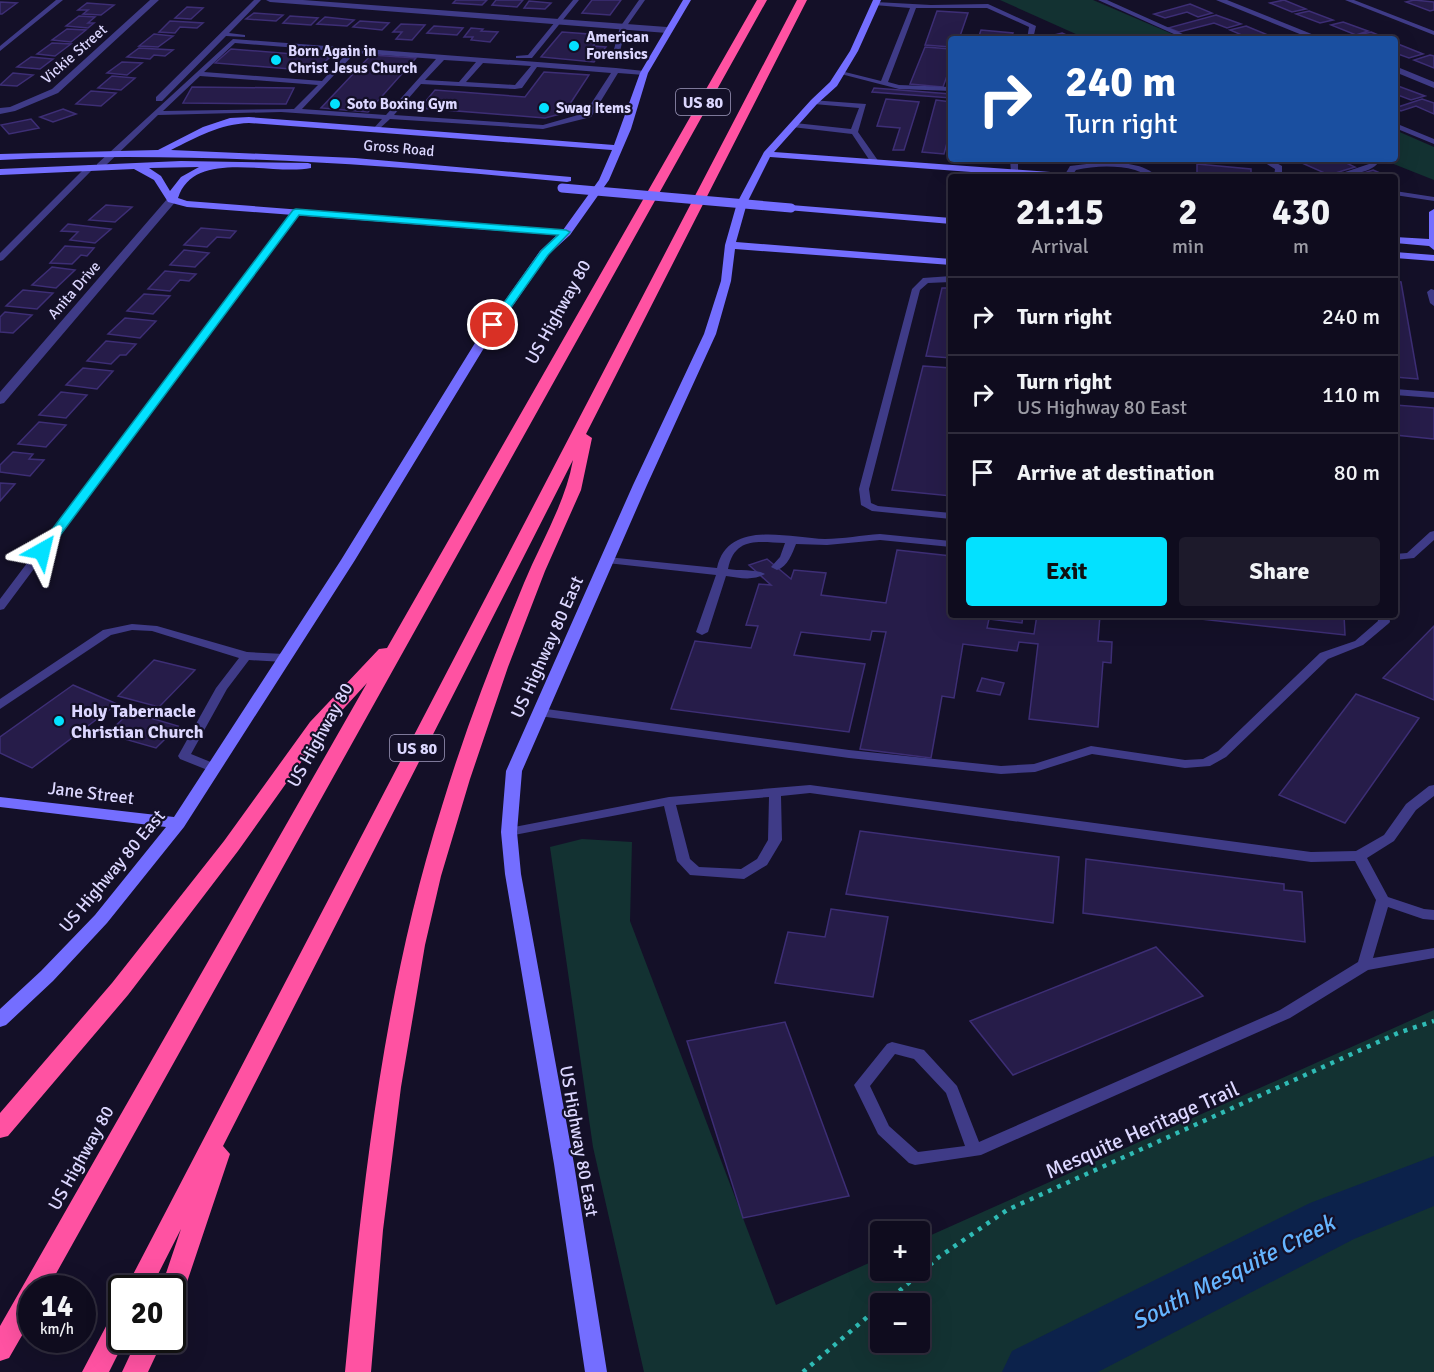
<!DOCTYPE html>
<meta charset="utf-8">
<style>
body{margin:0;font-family:Signika,sans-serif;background:#1d1a2b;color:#f1f3f6;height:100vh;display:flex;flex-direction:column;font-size:22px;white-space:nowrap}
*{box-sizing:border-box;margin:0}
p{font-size:20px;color:#9b9ba4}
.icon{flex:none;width:33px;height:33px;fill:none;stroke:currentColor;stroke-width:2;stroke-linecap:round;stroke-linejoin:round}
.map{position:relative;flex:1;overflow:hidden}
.panel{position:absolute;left:948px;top:174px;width:450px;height:444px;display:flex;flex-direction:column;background:#0f0c1e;border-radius:6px;box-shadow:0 6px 24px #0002,0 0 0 2px #2f2c3c}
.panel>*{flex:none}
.banner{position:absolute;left:948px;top:36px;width:450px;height:126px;border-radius:6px;box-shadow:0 6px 24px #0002,0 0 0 2px #2f2c3c;background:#1a4fa0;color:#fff;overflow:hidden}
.buttons{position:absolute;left:870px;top:1221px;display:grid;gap:12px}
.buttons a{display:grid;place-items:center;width:60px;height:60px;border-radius:6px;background:#0f0c1e;box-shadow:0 6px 24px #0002,0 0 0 2px #2f2c3c;font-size:30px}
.speed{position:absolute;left:18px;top:1275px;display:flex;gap:12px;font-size:30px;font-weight:700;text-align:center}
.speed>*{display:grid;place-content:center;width:78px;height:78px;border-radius:50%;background:#0f0c1e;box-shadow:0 6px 24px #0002,0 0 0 2px #2f2c3c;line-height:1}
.speed small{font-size:15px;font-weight:400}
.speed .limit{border:3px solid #111;border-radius:9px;background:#fff;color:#111}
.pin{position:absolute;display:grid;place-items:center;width:51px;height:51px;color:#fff;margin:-26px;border:3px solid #fff;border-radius:50%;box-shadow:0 2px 6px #0007}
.me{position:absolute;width:66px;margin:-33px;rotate:37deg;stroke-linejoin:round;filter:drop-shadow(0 0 4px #0008)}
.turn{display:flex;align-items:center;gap:21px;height:126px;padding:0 18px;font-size:27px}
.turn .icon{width:78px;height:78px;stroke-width:2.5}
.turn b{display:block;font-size:42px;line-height:51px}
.eta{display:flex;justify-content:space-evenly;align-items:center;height:102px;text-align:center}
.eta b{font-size:36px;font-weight:700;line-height:42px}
.action{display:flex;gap:12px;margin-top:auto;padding:12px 18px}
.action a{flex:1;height:69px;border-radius:6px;background:#03e1ff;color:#111;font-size:24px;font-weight:700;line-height:69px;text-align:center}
.action a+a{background:#1d1a2b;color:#f1f3f6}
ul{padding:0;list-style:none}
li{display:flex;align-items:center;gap:18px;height:78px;padding:0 18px;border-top:2px solid #2f2c3c}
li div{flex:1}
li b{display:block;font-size:22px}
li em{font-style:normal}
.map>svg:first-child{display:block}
.green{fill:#133232;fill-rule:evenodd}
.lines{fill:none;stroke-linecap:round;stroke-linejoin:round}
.river{fill:#0c224b;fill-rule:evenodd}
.building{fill:#261c49;stroke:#3d2e75;stroke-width:1.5}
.path{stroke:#2fbbb5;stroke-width:4.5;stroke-dasharray:4 6;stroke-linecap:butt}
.lane{fill:#3f3b87;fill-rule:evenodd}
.street{fill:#3f3b87;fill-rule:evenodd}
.secondary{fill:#746eff;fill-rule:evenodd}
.highway{fill:#ff52a2;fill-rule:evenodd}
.secondary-bridge{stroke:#746eff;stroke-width:9}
.route{fill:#03e1ff;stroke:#0292a6;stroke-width:1.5}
.poi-dot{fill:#03e1ff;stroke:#141028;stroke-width:2}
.labels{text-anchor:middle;stroke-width:4.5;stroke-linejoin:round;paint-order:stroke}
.far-poi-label{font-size:15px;font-weight:bold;fill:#dcd7ff;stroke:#141028;text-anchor:start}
.far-street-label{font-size:15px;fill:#dcd7ff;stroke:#141028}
.shield{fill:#141028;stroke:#a09bbe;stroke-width:1.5}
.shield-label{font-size:16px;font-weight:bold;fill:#dcd7ff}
.street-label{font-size:18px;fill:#dcd7ff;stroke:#141028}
.poi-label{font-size:18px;font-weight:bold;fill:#dcd7ff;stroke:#141028;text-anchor:start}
.near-street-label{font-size:21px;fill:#dcd7ff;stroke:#141028}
.near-water-label{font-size:24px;font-style:italic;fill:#65b5ff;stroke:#141028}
</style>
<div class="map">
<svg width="1434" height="1372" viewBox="0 0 1434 1372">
<rect width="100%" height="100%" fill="#141028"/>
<path class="green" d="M1000,0H1093L1184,39H1087Z
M1395,130L1434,147V180L1381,159H1395Z
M582,839L632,842L630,921L776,1305L880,1258V1270H920V1240L1434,1010V1372H644L593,1147L550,847ZM880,1304H920V1342H880Z"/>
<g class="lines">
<path class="river" d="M1434,1156V1206L1354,1239L1098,1372H1002L1012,1351L1310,1203Z"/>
</g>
<path class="building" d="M456,0H487L482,5L453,3Z
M496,0H523L517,7L492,5Z
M592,0H621L610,15L582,13Z
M1284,0L1306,9L1292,12L1270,3Z
M1414,0L1434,2V10L1430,11L1406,2Z
M529,1L551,3L545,9L524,8Z
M0,2L17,3L2,14H0Z
M87,3L114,5L101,15L83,14L88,10H78Z
M1190,4L1212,13L1198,17L1187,12L1165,18L1154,14Z
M187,7L203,8L191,19L175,18Z
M937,11L968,13L959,39H951V47L925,45Z
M1309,11L1333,20L1320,23L1296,14Z
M254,13L283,15L276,21L246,19Z
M1216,15L1241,24L1227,28L1214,23L1179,32L1168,28Z
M79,16L95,17L88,23H94L88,28L66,26Z
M290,16L318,18L311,25L283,23Z
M325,17L354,20L347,26L317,24Z
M170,21L203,23L197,28L180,27L175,33L159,32Z
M360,21L389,23L382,30L353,27Z
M1343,22L1368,31L1356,35L1331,25Z
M401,24L425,25L412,40L396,39L402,32H393Z
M434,26L463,28L457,35L427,33Z
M1246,26L1268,35L1251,39L1230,30Z
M471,28L483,29L481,31L498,32L490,42L471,40L473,37H464Z
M67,29L86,30L71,42L52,40Z
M981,30L1013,33L1011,39H978Z
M562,32L602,35L593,46L606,47L594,62L541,57Z
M1371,32L1388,39H1368L1359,35Z
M1062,33L1075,39H1038Z
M154,34L173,36L158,47L139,46Z
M52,43L71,44L55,56L37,54Z
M1398,44L1423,54L1409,58L1395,53V45Z
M925,47L951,49V65L943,87L910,84Z
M139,48L173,50L165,56L154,55L150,59L127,57Z
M231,49L330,57L315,71L215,63Z
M371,55L416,58L368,112L321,108Z
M1430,55L1434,56V68L1414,60Z
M31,57L53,59L40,69L17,67Z
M122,62L142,63L127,75L107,73Z
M544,72L589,75L564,113L545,118L420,108L435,90L525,97Z
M13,73L33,75L17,86L0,85Z
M112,76L135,78L121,90L98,88Z
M1398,86L1425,96L1411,100L1395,94V87Z
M192,87L294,88L286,104L183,103Z
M874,88L951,94V98L872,92Z
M91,91L116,93L101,106L76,104Z
M886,99L919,102L904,150H893L900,128L877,126Z
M1422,99L1434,103V114L1416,106L1401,111L1395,108Z
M936,100L951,102V144L947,143L944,154L922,152Z
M63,109L76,114L53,122L40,117Z
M31,119L39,128L9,134L1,125Z
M1293,159H1338L1355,167L1329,175Z
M1197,164L1251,169V177H1197Z
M1373,170L1389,177H1351Z
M106,205L132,207L115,222L89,220Z
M68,224L111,229L95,243L70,240L78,232L61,231Z
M201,228L236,231L230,238L217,237L207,247L184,245Z
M65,246L94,248L87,256L81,255L72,264L50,263Z
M184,250L209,253L195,267L170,265Z
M52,267L75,270L56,288L32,285Z
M165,271L196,274L189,281L180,280L170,291L148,289Z
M1395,281L1401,282L1418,379L1395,377Z
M942,288H951V358L926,356Z
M23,290L53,293L37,309L6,306Z
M144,294L170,296L153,314L127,311Z
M5,312L32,315L13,333L0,332V317Z
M125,318L156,321L140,338L108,334Z
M106,341L136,344L126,355H120L111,364L87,361Z
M923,366L951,368V496L892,490Z
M83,368L113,371L97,389L66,385Z
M61,392L87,395L66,418L39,415Z
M1395,405L1434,408V439L1395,435Z
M39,422L66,425L46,447L18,444Z
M13,452L33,454L29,459L44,460L30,476L0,472V465Z
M0,483L15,484L0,501Z
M897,550L951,556V615H1023L1022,623L989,619L987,628L1034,634L1037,615H1100L1098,641L1112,642L1111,663L1103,662L1098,727L1029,719L1038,644L1019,642L1017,651L963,644L954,698L942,696L931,758L860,749L886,632L872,631L870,640L801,632L794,655L865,664L849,732L671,709L695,641L751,648L758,626L746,625L759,584L771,585L749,565L767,559L791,579L794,570L826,573L821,595L886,603Z
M1165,615H1344L1345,635Z
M1434,626V700L1383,678Z
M154,660L195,670L159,707L118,696Z
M982,678L1004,683L1000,695L977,691Z
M73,685L117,704L32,768L0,753V737Z
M1356,694L1419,718L1345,823L1279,795Z
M130,712L178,726L156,748L107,734Z
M860,831L1059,857L1053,923L846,894Z
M1086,859L1284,884V890L1302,892L1305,942L1083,913Z
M831,909L888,917L873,997L775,983L788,932L825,937Z
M1156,947L1203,996L1013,1075L970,1021Z
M785,1022L849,1196L743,1218L687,1041Z"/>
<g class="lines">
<path class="path" d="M884,1304L939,1257L1007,1210L1398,1033L1434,1021
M803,1372L880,1306"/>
<path class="lane" d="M56,0H63L0,51V46Z
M254,0H261L229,33L245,35V37L226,36L162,101H156V97Z
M573,0H579L532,58H516V56L528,55Z
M639,0H645L626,27L620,51L653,57V59L651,60L613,53L620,27Z
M1098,0H1107L1194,39H1185Z
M1345,0H1354L1434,31V35Z
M876,2L931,5L988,4L1036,26L1033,39H1027L1029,27L987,8H916L888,82L899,85L951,87V91L899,89L837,73L841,71L881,81L910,8L874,5V3Z
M233,39L616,68L644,71L648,73L644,75L618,73L591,117L543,129L390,119L378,130L374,128L382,119L281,112L158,115L103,168H97V164ZM235,43L348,52L322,81L204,72ZM355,53L436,59L386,115L302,109ZM444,60L476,62L459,82L425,80ZM483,63L531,66L515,85L466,82ZM537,67L611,73L585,113L543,125L394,115L421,84L515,89L522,88ZM200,76L318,85L294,109L163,111Z
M811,100L866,104L858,132L879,162L878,164H872L852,134L792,127V123H795L851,129L859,108L814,104H811Z
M1395,123L1434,139V144L1395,128Z
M1010,159H1018V174L1011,172Z
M1259,159H1269L1282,166V174L1294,175L1298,177H1274L1275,169Z
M1360,159H1371L1378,163C1371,173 1342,177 1330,177L1369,164Z
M1103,162C1122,163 1144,163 1158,177C1149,177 1144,173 1135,170C1116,165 1094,166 1076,170L1071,177L1064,176L1070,166Z
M88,165L95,167L3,260L0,261V253Z
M1395,191L1434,197V201L1395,195Z
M293,210L300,212L4,609L0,610V599Z
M951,276V282L928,283L920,290L869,489L871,503L878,506L951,513V519L872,511L861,505L859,489L912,289L923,278Z
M1431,289L1434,290V306L1430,303L1427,292Z
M1395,389L1434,392V398L1395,395Z
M1434,531V540L1414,558L1395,560V554L1407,553L1430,532Z
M880,534L951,541V547L880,540L827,545L796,544C792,554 788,566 777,570L771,567L780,557L785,543C758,542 735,536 728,569C738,571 758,569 765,574C754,581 739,578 726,576L708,632L702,635L696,632L716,575L607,563L601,560L607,557L717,568C728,519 788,538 825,539C843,539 862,535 880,534Z
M1377,615H1389L1390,622L1388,624L1363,645L1328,659L1226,757L1210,766L1185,768L1092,754L1035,772L1001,774L849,758L539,716L533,712L539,708L849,750L1001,766L1034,764L1091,746L1185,760L1203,759L1218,751L1320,653L1355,641L1378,621Z
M132,624L157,626L247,652L284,654L290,658L284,662L249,660L227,689L191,754L218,765L220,768L218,771H210L180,759L178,756L216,688L239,658L152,631L132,630L111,635L0,709V699L103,630Z
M810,785L1311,852L1356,851L1384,835L1406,804L1429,786L1434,785V796L1416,810L1394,841L1367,858L1388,897L1424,909L1434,910V920L1423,919L1388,907L1373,958L1434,948V958L1368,970L1290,1018L981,1155L915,1165L909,1163L878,1134L854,1085L887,1044L892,1042L924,1050L957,1086L979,1142L1280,1010L1358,962L1376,900L1355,861L1311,862L810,793L781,796L782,840L767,865L744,879L690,875L677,861L664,806L509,836L504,835L502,832L504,829L509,828L669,797ZM769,797L768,840L757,859L741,869L699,867L690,859L676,805ZM895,1054L914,1059L946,1093L965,1146L918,1152L889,1126L870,1086Z"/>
<path class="street" d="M150,0H159L58,93L15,111L0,114V108L10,107L52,89Z
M266,0H303L667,27L671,30L667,33L270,2Z
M1216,0H1227L1324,39H1312Z
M1395,66L1434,82V88L1395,72Z
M168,198L177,200L4,403L0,404V392Z"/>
<path class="secondary" d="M683,0H691L648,73L631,129L609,180L570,235L548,255L487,343L355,560L184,827L107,923L53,981L6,1025L0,1027V1009L41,971L95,915L166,827L0,807V797L174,817L341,560L475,343L540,251L557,235L187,207L168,202L154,180L134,169L0,175V169L181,161L308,163L311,164V168C271,176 194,148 178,198L187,201L563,230L599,180L612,150L249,123C220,124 197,137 171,150L355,158L571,177V181L567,182C378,164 190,151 0,160V154L158,150L203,127L230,118L249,117L614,145L640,73ZM199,167L181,177L170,191L161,176L149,168Z
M873,0H881L858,51L837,86L817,104L774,152L1078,174L1083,177H1038L770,157L747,203L736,242L951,259V265L735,249L731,281L716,334L647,485L522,771L517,832L521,874L574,1164L607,1372H585L554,1164L505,874L501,832L506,771L633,485L704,334L721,281L725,245L737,203L764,152L811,100L830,82L850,51Z
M791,205L951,218V224L787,210V206Z
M1434,209V250L1429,246L1395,243V237L1429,239V212Z
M1395,252L1434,255V261L1395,258Z"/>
<path class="highway" d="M757,0H767L48,1288H32V1318L9,1358L0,1361V1326L367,683L324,730L238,851L128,995L8,1136L0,1138V1113L112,983L224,841L310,722L379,649L387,648Z
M797,0H807L586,434L592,438L581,490L545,571L508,667L470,779L441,876L425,945L401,1087L383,1230L371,1372H345C363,1181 384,989 442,806C465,730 494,656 524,583C541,542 565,504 573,460L223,1146L230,1154L181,1300L172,1303V1288H161L181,1229L151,1288H126Z
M122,1310V1340H125L109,1372H82L113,1313Z
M137,1340H163L148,1372H122Z"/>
<path class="secondary-bridge" d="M562,188L791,208"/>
</g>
<path class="route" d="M296,209L566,230L570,232L548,255L497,327L493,328L488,325L541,251L558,235L299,215L47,553H38L36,551L38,548L293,210Z"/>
<g class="poi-dot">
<circle cx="574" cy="46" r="6"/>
<circle cx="276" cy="60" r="6"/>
<circle cx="335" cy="104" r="6"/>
<circle cx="544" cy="108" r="6"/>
<circle cx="59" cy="721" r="6"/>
</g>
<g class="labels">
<g class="far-poi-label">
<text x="586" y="42">American<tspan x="586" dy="17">Forensics</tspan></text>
<text x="288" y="56">Born Again in<tspan x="288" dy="17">Christ Jesus Church</tspan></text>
<text x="347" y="109">Soto Boxing Gym</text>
<text x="556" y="113">Swag Items</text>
</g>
<g class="far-street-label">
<text transform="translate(74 54) rotate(-41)" y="5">Vickie Street</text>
<text transform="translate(399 148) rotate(5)" y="5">Gross Road</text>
<text transform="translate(74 290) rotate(-49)" y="5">Anita Drive</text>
</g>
<g class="shield">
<rect x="676" y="89" width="54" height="26" rx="4.5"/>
<rect x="390" y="735" width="54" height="26" rx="4.5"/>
</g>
<g class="shield-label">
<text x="703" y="108">US 80</text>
<text x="417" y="754">US 80</text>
</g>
<g class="street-label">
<text transform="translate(558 312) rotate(-61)" y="6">US Highway 80</text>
<text transform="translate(547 647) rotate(-66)" y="6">US Highway 80 East</text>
<text transform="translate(320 735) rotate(-61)" y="6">US Highway 80</text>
<text transform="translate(91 793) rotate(7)" y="6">Jane Street</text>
<text transform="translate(112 871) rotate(-50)" y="6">US Highway 80 East</text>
<text transform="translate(579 1141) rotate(80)" y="6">US Highway 80 East</text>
<text transform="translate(81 1158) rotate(-61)" y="6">US Highway 80</text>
</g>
<g class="poi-label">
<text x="71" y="717">Holy Tabernacle<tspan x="71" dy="21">Christian Church</tspan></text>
</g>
<g class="near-street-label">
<text transform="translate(1142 1130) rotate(-24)" y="7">Mesquite Heritage Trail</text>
</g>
<g class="near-water-label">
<text transform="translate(1233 1272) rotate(-27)" y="8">South Mesquite Creek</text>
</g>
</g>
</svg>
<div class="buttons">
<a>+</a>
<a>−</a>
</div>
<div class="speed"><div>14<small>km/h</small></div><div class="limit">20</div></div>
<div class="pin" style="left:493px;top:325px;background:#d93025"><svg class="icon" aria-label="arrive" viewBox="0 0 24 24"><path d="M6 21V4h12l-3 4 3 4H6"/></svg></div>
<svg class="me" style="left:42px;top:551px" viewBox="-20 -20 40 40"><path d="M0-17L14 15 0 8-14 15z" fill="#03e1ff" stroke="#fff" stroke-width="4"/></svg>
<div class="banner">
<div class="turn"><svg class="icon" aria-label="right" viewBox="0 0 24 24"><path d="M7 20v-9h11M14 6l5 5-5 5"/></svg><div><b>240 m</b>Turn right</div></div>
</div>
<section class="panel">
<div class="eta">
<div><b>21:15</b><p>Arrival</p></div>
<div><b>2</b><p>min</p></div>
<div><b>430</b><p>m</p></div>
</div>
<ul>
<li><svg class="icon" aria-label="right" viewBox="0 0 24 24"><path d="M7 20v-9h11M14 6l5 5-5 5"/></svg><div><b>Turn right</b></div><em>240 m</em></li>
<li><svg class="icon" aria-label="right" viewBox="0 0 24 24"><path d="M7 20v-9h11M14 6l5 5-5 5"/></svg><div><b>Turn right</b><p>US Highway 80 East</p></div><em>110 m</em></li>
<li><svg class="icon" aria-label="arrive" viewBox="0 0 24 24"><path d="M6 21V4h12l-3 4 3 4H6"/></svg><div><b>Arrive at destination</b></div><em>80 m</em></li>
</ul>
<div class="action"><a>Exit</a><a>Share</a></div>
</section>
</div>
